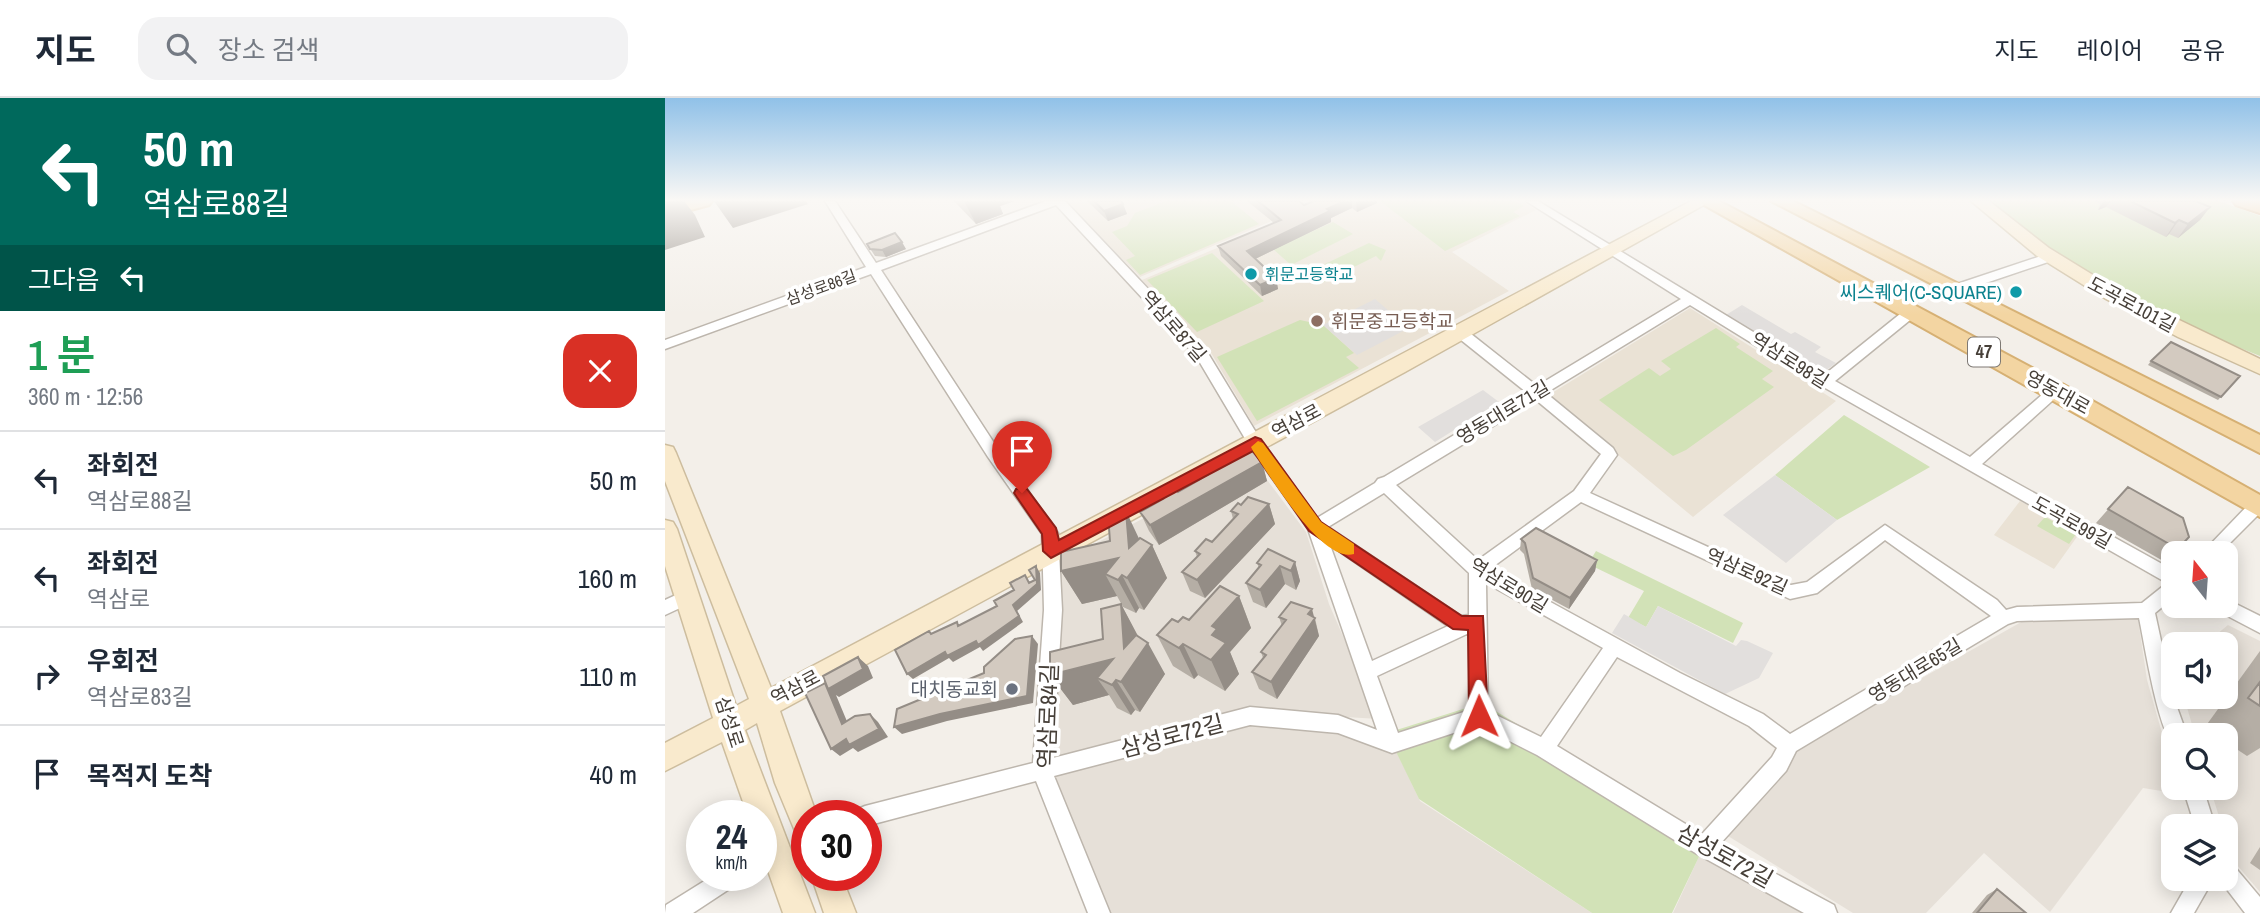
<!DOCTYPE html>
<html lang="ko">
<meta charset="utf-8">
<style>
body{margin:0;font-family:"Archivo Narrow","Noto Sans KR",sans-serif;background:#f2f2f3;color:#1f2937;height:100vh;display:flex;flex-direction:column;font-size:26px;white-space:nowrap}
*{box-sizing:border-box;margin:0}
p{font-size:23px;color:#747a83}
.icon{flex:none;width:38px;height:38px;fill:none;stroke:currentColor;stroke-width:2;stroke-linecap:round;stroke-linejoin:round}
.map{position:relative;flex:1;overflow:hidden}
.side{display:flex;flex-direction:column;background:#fff;width:665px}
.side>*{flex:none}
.guide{background:#00695c;color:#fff;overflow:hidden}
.needle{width:46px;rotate:343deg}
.controls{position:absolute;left:1496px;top:443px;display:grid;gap:14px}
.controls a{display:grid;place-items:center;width:77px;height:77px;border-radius:14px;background:#fff;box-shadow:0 4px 18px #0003;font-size:35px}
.speed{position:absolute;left:21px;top:702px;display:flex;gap:14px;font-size:35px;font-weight:700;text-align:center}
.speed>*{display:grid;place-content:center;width:91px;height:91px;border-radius:50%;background:#fff;box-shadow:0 4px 18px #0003;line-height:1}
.speed small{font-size:18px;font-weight:400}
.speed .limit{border:10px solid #d22;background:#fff;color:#111}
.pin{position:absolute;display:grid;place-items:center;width:60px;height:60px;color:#fff;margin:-72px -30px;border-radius:50% 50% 50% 0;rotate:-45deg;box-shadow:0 0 7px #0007}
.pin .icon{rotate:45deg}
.me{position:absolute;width:77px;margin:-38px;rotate:359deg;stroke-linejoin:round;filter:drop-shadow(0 0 5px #0008)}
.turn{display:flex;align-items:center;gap:24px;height:147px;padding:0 28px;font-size:32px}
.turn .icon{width:91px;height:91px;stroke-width:2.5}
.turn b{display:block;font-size:49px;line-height:60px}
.then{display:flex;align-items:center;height:66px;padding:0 28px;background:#0003;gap:14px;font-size:26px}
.round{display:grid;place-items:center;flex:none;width:74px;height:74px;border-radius:21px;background:#f2f2f3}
.head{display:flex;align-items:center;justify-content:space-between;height:119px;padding:0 28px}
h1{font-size:42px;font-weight:600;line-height:52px;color:#1e9e55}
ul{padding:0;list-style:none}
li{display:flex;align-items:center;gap:21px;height:98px;padding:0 28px;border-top:2px solid #e0e1e3}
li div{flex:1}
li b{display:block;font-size:26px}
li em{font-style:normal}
header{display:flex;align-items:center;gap:42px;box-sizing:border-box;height:98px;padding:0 35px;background:#fff;border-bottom:2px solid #e0e1e3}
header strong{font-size:33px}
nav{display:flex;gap:38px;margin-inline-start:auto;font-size:24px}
.search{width:490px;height:63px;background:#f2f2f3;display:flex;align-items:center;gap:18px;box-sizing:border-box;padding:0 24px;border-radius:21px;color:#747a83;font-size:26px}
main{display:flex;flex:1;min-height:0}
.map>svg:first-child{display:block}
.residential{fill:#e6e0d8}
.education{fill:#eae2d5}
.green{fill:#d2e2b7}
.parking{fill:#e2dfdd}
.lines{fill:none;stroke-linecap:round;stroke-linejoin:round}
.street-casing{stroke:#bdb6ad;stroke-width:3}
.secondary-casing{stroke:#cdbd9e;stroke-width:3}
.primary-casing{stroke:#d6b073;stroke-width:4}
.highway-casing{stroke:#cc914a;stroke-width:4}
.street{fill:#fff;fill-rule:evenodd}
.secondary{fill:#f9eacd;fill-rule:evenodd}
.primary{fill:#f3d5a2;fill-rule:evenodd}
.highway{fill:#eebd79;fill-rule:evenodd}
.wall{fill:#b5aea5}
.shaded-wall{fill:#948d86}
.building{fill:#d3cac0;stroke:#948d86;stroke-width:2}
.route{fill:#d93025;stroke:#8d1f18;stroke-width:2}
.slow{fill:#f59e0b}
.culture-dot{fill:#0f9aa8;stroke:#fff;stroke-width:2.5}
.education-dot{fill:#8d6e63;stroke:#fff;stroke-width:2.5}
.worship-dot{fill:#6b7280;stroke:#fff;stroke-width:2.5}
.labels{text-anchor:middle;stroke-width:7;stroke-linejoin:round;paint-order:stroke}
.far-culture-label{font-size:16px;fill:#0d838f;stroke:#fff;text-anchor:start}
.far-street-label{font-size:16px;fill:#463f38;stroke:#fff}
.shield{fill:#fff;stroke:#7e7974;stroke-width:2}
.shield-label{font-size:18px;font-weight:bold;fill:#463f38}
.culture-label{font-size:19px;fill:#0d838f;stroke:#fff;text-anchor:end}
.street-label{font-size:19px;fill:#463f38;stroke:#fff}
.education-label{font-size:19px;fill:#785e54;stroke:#fff;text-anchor:start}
.worship-label{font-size:19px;fill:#5b616d;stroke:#fff;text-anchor:end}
.near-street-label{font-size:23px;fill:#463f38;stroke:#fff}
</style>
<header>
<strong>지도</strong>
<div class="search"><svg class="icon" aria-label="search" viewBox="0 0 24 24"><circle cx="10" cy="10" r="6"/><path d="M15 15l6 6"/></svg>장소 검색</div>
<nav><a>지도</a><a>레이어</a><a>공유</a></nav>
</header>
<main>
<section class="side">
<div class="guide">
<div class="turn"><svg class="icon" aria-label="left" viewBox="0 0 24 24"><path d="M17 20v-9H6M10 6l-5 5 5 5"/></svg><div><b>50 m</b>역삼로88길</div></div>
<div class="then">그다음<svg class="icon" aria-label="left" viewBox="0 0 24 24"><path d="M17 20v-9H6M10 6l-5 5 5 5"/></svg></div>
</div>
<div class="head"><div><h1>1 분</h1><p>360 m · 12:56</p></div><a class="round" style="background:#d93025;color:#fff"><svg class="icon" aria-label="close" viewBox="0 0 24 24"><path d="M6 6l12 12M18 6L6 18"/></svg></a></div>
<ul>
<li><svg class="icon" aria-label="left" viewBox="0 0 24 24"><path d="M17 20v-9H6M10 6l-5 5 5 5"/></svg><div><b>좌회전</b><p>역삼로88길</p></div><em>50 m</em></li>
<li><svg class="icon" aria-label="left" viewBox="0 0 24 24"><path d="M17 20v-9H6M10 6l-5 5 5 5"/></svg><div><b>좌회전</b><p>역삼로</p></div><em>160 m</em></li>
<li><svg class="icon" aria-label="right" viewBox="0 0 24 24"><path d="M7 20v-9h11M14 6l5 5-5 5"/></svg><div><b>우회전</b><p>역삼로83길</p></div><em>110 m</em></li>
<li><svg class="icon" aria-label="arrive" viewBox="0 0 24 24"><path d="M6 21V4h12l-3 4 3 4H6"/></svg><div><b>목적지 도착</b></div><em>40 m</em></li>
</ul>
</section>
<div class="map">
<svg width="1595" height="815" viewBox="0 0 1595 815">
<rect width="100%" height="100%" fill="#f3efe9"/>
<path class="residential" d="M588,363L641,434L664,506L714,621L578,613L388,662L393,465Z
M1473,521L1482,582L1508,674V690H1513L1515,696L1478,690L1385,814L1319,755L1261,815H1188L1050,730L1131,651L1358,523Z
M1563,527L1595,543V794L1566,760L1561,728H1557L1545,690H1561V637H1530L1519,599L1561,598V546H1540Z
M586,624L723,635L755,703L927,815H442L389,677Z
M1043,739L1169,815H1008Z"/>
<path class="education" d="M407,103H631L639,109L475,179L402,105Z
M662,103H857L871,112L787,154L844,193L589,328L545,253L477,182Z
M1025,210L1171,303L1028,419L882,298Z
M1355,403L1414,436L1389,471L1329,437Z"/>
<path class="green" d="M501,103H566L594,126L475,177L461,162L470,158L447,134L462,128L470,115Z
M715,103H851L859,108L848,114L855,118L780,153Z
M1325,103H1554L1595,118V258C1541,236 1484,212 1433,183C1395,161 1360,131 1325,103Z
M668,124L688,136L626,167L608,151Z
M704,145L721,152L716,163L711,158L655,186L641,175Z
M547,155L599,203L532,234L482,182Z
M635,222L658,227L689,255L681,259L694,270L592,323L552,259Z
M1051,230L1075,246L1071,249L1108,273L1097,281L1109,289L1021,352L1008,358L934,302L984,270L995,278L1006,271L996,263Z
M1179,317L1265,369L1172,422L1110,377Z
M1380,419L1411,436L1404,446L1372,428Z
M931,453L1078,525L1068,545L993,508L981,529L963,520L979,493L923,466Z
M817,605L1043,740L1007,815H927L754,701L722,635Z"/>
<path class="parking" d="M710,201L744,230L692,257L658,227Z
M1077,207L1126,236L1130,234L1156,249L1150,254L1171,265L1160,273L1150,272L1061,217Z
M818,292L834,304L770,344L753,329Z
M1110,377L1172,422L1121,465L1058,417Z
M993,508L1071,548L1076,542L1082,543L1108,555L1094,580L1060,596L947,535L959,516L981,529Z"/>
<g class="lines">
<defs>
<path id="street" d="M160,103H170L211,165L381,103H400L541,252L595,341L652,420L710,385L713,381L719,379L861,294L791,238V232H801L872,288L1016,201L861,103H873L1159,277L1240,212H1250V218L1170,283L1305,359L1386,289H1396L1398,292L1396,295L1317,366L1508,472V500L1490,515L1508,598L1522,637H1508V645C1493,633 1479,543 1474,520L1352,523L1343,526L1131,653L1121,673L1055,746L1169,807L1172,815H1139L1032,756L872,657L813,627L727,655L673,635L585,627L389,678L445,815H423L371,683L201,728V718H190L193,711L200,708L368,665L379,512L377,436L323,359L206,176L0,251V242L201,169ZM391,107L531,258L585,349L643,431L712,632L673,617L585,609L388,660L397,512L393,435L333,351L216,172ZM1025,207L1155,287L1502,485L1477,505L1352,509L1341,512L1332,502L1220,427L1142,484L1126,487L925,395L952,357L948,350L881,295ZM871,302L936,356L909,393L813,462L731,387ZM719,395L804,475V517L796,518L663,429ZM916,404L1125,501L1152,495L1220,442L1326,518L1125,636L1098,616L1015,575L825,471ZM665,447L783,528L707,563ZM821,485L938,550L876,639L823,613ZM804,535L805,612L733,635L712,578ZM952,559L1084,628L1112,650L1107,659L1037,736L892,648Z
M1385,155L1391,159L1389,162L1294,194L1290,195L1284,191L1286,188Z
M1592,402L1595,403V415L1555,455H1537L1586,404Z
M24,491L30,493L33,498L30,503L0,517V502Z
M1561,501L1595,518V535L1553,513L1551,508H1561Z
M1518,690H1538L1550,728H1530Z
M1561,763L1568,767L1595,799V815H1580L1554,781L1561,780Z
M49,777H79L75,784L28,815H0L1,807Z
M1526,780H1549L1529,815H1506Z"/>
<path id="secondary" d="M1026,103H1046L740,274L115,613L152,718H142V743L132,738L110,685L92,625L80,632L150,815H118L96,753V718H83L57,644L0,673V645L48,620L0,468V422L8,424L12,431L71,608L84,601L0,383V347L8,349L11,355L106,590Z
M1306,103H1324L1384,150L1454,193L1595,261V276L1513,239L1441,201L1372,158Z
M146,777H176L191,815H159Z"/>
<path id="primary" d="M20,103H47L44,107L0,119V108Z
M1032,103H1054L1399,287L1595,397V419Z
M1106,103H1128L1595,337V355Z"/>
<path id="highway" d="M1568,103H1595V115L1571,107Z"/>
</defs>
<use href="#street" class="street-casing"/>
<use href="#secondary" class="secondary-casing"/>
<use href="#primary" class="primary-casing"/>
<use href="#highway" class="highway-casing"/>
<use href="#street" class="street"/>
<use href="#secondary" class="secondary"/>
<use href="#primary" class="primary"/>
<use href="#highway" class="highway"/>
</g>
<path class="wall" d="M289,103H350L335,108L338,116L311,126Z
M422,103H456L458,106L462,116L443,123Z
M582,103H634L639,107L649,103H712V105L692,114L687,110L666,120V124L590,161L611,180L613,191L597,198L556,158L553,148L609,125Z
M1429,103H1531L1545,109L1535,122L1513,140L1504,136L1501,139L1441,109L1433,112L1435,106Z
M202,146L241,151L221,159L210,158Z
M1486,263L1575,278L1553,302L1483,267Z
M568,362L597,364L602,383L494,447L484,433L475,414L497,402L494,396L513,394L534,382L552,370L550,364Z
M1463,389L1513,451L1500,464L1431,425Z
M604,406L610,426L540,500L525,493L517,474L532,459L530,453L547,444L568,421L566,413L576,407Z
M474,441L487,447L502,480L479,512L474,510L471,515L458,509L452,498L417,506L396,473Z
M856,441L932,462L930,473L904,511L867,491L859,456L855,452Z
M630,464L635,483L631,492L620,486L601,510L588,504L581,485L594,470L592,465Z
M574,498L586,530L565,554L574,576L560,593L533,577L529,581L508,568L492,537L513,524L524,522Z
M456,506L473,539L500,576L475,614L470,612L466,617L452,610L444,597L408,607L385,577L438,541Z
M614,519H649L650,520L654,538L612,601L594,591L587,574L598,560L596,554L617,528Z
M1595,553V650L1582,658L1561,644V637H1551L1540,629Z
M1595,749V772L1585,765Z
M1332,791L1361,815H1307L1322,797Z"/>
<path class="shaded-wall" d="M0,103H19L30,117L40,139L0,152Z
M49,103H141L143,106L68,130Z
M299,103H350L335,108L338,116L311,126Z
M680,103H687V110L666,120V124L584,164L582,153L662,111Z
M691,103H712V105L692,114Z
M1439,103H1446L1441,109L1433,112Z
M458,106L462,116L443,123L439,113Z
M1545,109L1535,122L1513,140L1523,126Z
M1514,122L1504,136L1501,139L1510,125Z
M237,144L241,151L221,159L217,152Z
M611,180L613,191L597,198L595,187Z
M597,364L602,383L494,447L485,427Z
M604,406L610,426L540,500L532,482Z
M461,413L477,447H487L502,480L479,512L462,480L457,477L474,510L471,515L453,482L440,476L452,498L417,506L396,473L453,460L464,450Z
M932,462L930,473L904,511L905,500Z
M630,464L635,483L631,492L626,473Z
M371,468L375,475L376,492L352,513L358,524L318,553L315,549L288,564L284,560L248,581L242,576L348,507L360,477L367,490L372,486Z
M615,468L620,486L601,510L595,492Z
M574,498L586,530L565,554L574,576L560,593L546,562L547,528Z
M456,506L473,538L475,557L483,545L500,576L475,614L456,584L451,582L470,612L466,617L447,587L432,580L444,597L408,607L385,577L448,561L459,550Z
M647,511L654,538L612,601L606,584L643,516Z
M367,538L373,546L368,605L282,623L237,636L229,629L275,616Z
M518,546L533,577L529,581L514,550Z
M193,559L203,568L208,580L174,599L171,597L186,633L177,626L160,585Z
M205,616L213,624L223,639L193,654L188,650L175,658L166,651Z"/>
<path class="building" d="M429,103H456L458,106L439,113Z
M593,103H634L639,107L649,103H680L662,111L665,113L582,153L611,180L595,187L553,148L616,122Z
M1465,103H1531L1545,109L1523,126L1514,122L1510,125Z
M230,135L237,144L217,152L205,151L202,146Z
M1506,244L1575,278L1556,299L1486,263Z
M586,352L597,364L485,427L475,414L498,401L494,396L509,388L513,394L534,382L554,369L550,364L564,356L568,362Z
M1463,389L1518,420L1524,439L1513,451L1443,411Z
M583,399L604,406L532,482L517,474L535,456L530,453L541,441L547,444L573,416L566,413L573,405L576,407Z
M461,413L464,450L475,440L487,447L462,480L457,477L453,482L440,476L453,460L396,473V454L445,443L443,417Z
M871,430L932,462L905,500L868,480L860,445L856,441Z
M603,451L630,464L626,473L615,468L595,492L581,485L596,467L592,465Z
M371,468L372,486L348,507L354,518L313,547L311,543L282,558L280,554L242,576L230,552L264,533L266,536L292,524L293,528L332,508L329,503L349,492L345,485L360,477L364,485L370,482L364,472Z
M555,488L574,498L547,528L552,531L547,537L561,545L546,562L518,546L514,550L492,537L507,521L513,524L518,519L524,522Z
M626,504L647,511L643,516L650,520L606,584L587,574L601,557L596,554L621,522L614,519Z
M456,506L459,550L471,537L483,545L456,584L451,582L447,587L432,580L448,561L385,577V554L438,541L436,511Z
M367,538L362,598L275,616L229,629L232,611L319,575V569L350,541Z
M193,559L198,571L163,591L158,578Z
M1595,584V608L1583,600Z
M160,585L177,626L190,618L205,616L214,631L184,647L181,641L166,651L140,595Z
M1332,791L1361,815H1312Z"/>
<linearGradient id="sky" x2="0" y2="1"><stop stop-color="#90c1e8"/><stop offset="0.47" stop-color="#faf8f5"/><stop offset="1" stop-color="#faf8f5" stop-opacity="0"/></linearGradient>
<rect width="1595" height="217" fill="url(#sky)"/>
<path class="route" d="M590,339L596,341L656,424L797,518H818L823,618L820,625L814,627L807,625L804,618L803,532L788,531L644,433L588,353L386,460L378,453L377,436L349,395L351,391H362L391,430L394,442Z"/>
<path class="slow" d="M593,343L598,345L656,424L689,446V456C657,466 604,376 588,353L586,349Z"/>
<g class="culture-dot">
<circle cx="586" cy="176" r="7"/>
<circle cx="1351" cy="194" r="7"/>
</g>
<circle class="education-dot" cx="652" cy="223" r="7"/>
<circle class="worship-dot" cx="347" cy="591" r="7"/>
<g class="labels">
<g class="far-culture-label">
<text x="600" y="182">휘문고등학교</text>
</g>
<g class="far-street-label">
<text transform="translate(156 189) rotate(-20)" y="6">삼성로86길</text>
</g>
<rect class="shield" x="1303" y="239.5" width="32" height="29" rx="5"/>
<g class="shield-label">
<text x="1319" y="260">47</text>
</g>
<g class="culture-label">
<text x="1337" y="201">씨스퀘어(C-SQUARE)</text>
</g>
<g class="street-label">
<text transform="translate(1467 206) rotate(28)" y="7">도곡로101길</text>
<text transform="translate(509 228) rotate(49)" y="7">역삼로87길</text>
<text transform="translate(1125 262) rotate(32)" y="7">역삼로98길</text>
<text transform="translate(1393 294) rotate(29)" y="7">영동대로</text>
<text transform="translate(838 314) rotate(-31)" y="7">영동대로71길</text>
<text transform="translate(631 323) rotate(-28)" y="7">역삼로</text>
<text transform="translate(1407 424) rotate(29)" y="7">도곡로99길</text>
<text transform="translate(1082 473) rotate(24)" y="7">역삼로92길</text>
<text transform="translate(844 487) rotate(31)" y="7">역삼로90길</text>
<text transform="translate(1250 572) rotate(-31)" y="7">영동대로65길</text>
<text transform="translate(130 589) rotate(-28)" y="7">역삼로</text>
<text transform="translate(65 624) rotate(72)" y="7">삼성로</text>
</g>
<g class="education-label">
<text x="666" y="230">휘문중고등학교</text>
</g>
<g class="worship-label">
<text x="333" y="598">대치동교회</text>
</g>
<g class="near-street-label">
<text transform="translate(383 618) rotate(-88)" y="8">역삼로84길</text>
<text transform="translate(507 638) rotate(-15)" y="8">삼성로72길</text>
<text transform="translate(1060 758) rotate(29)" y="8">삼성로72길</text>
</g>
</g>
</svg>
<div class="controls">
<a><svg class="needle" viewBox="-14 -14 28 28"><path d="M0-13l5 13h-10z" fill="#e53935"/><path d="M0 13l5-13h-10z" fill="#747a83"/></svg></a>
<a><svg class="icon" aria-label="sound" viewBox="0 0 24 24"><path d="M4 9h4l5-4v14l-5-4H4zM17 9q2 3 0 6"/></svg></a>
<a><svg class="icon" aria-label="search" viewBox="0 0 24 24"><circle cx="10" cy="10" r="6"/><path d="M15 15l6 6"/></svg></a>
<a><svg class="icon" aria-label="layers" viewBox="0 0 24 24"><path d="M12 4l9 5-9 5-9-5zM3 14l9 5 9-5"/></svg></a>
</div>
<div class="speed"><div>24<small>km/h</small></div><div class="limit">30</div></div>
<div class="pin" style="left:357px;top:395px;background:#d93025"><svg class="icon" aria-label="arrive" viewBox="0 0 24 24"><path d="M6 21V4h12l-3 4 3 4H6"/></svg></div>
<svg class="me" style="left:814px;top:618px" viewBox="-20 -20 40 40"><path d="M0-17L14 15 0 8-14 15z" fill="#d93025" stroke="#fff" stroke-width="4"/></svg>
</div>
</main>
